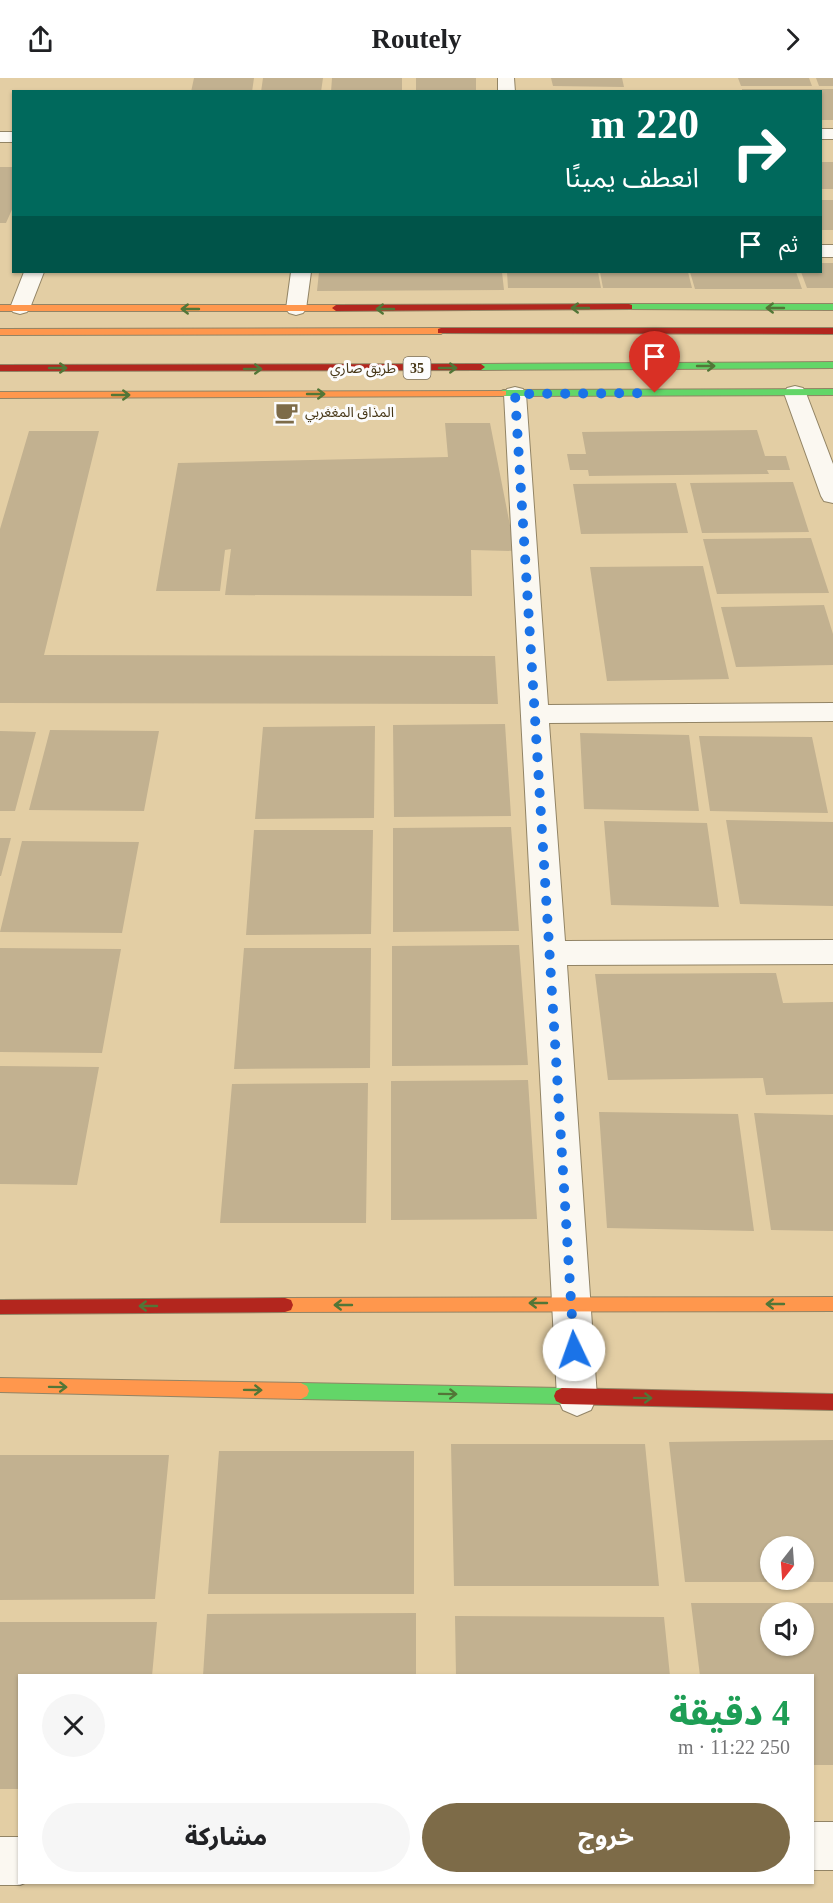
<!DOCTYPE html>
<html lang="ar">
<meta charset="utf-8">
<style>
body{margin:0;font-family:"Times New Roman","Noto Sans Arabic",serif;background:#f6f6f6;color:#202124;direction:rtl;height:100vh;display:flex;flex-direction:column;font-size:22px;white-space:nowrap}
*{box-sizing:border-box;margin:0}
p{font-size:20px;color:#757577}
.icon{flex:none;width:33px;height:33px;fill:none;stroke:currentColor;stroke-width:2;stroke-linecap:round;stroke-linejoin:round}
.map{position:relative;flex:1;overflow:hidden;direction:ltr}
.sheet{position:absolute;left:18px;top:1596px;width:796px;height:210px;display:flex;flex-direction:column;background:#fff;border-radius:0px;box-shadow:0 2px 4px #0004;direction:rtl}
.sheet>*{flex:none}
.top-card{position:absolute;left:12px;top:12px;width:810px;height:183px;border-radius:0px;box-shadow:0 2px 4px #0004;direction:rtl;background:#00695c;color:#fff;overflow:hidden}
.needle{width:39px;rotate:197deg}
.tools{position:absolute;left:760px;top:1458px;display:grid;gap:12px}
.tools a{display:grid;place-items:center;width:54px;height:54px;border-radius:50%;background:#fff;box-shadow:0 2px 4px #0004;font-size:30px}
.pin{position:absolute;display:grid;place-items:center;width:51px;height:51px;color:#fff;margin:-62px -26px;border-radius:50% 50% 50% 0;rotate:-45deg;box-shadow:0 0 6px #0007}
.pin .icon{rotate:45deg}
.me{position:absolute;width:66px;margin:-33px;rotate:357deg;stroke-linejoin:round;filter:drop-shadow(0 0 4px #0008)}
.turn{display:flex;align-items:center;gap:21px;height:126px;padding:0 24px;font-size:27px}
.turn .icon{width:78px;height:78px;stroke-width:2.5}
.turn b{display:block;font-size:42px;line-height:51px}
.then{display:flex;align-items:center;height:57px;padding:0 24px;background:#0003;gap:12px;font-size:22px}
.round{display:grid;place-items:center;flex:none;width:63px;height:63px;border-radius:32px;background:#f6f6f6}
.summary{display:flex;align-items:center;justify-content:space-between;height:102px;padding:0 24px}
h1{font-size:36px;font-weight:800;line-height:45px;color:#1e9e55}
.button{display:flex;gap:12px;margin-top:auto;padding:12px 24px}
.button a{flex:1;height:69px;border-radius:36px;background:#7d6b48;color:#fff;font-size:24px;font-weight:800;line-height:69px;text-align:center}
.button a+a{background:#f6f6f6;color:#202124}
header{display:flex;justify-content:space-between;align-items:center;height:78px;padding:0 24px;background:#fff;font-size:27px;font-weight:800}
.map>svg:first-child{display:block}
.building{fill:#c2b190;fill-rule:evenodd}
.lines{fill:none;stroke-linecap:round;stroke-linejoin:round}
.street-casing{stroke:#928465;stroke-width:2}
.fast-casing{stroke:#928465;stroke-width:2}
.slow-casing{stroke:#928465;stroke-width:2}
.jam-casing{stroke:#928465;stroke-width:2}
.street{fill:#fbf8f1;fill-rule:evenodd}
.fast{fill:#63d668;fill-rule:evenodd}
.slow{fill:#ff974d;fill-rule:evenodd}
.jam{fill:#b3261e;fill-rule:evenodd}
.oneway{stroke:#527637}
.route{stroke:#1a73e8;stroke-width:10;stroke-dasharray:0 18}
.labels{text-anchor:middle;stroke-width:6;stroke-linejoin:round;paint-order:stroke}
.far-street-label{font-size:14px;fill:#463616;stroke:#fcfcfc}
.shield{fill:#fcfcfc;stroke:#7d715b;stroke-width:1.5}
.shield-label{font-size:14px;font-weight:bold;fill:#463616}
.far-poi-label{font-size:14px;fill:#463616;stroke:#fcfcfc;text-anchor:start}
</style>
<header><svg class="icon" aria-label="forward" viewBox="0 0 24 24"><path d="M9 5l7 7-7 7"/></svg>Routely<svg class="icon" aria-label="share" viewBox="0 0 24 24"><path d="M12 15V3M7 8l5-5 5 5M5 13v7h14v-7"/></svg></header>
<div class="map">
<svg width="833" height="1825" viewBox="0 0 833 1825">
<rect width="100%" height="100%" fill="#e3cea4"/>
<path class="building" d="M194,0H254L252,14H191Z
M263,0H323L321,14H261Z
M332,0H402V14H331Z
M416,0H476V14H416Z
M551,0H622L624,9L553,8Z
M738,0H809L812,8H741Z
M816,0H833V8H819Z
M742,11H833V42H820V14H742Z
M820,84H833V111H820Z
M0,89H14V127L6,145H0Z
M820,122H833V152H820Z
M820,185H833V210H807L801,194H820Z
M319,194H502L504,212L317,213Z
M507,194H598L601,210H508Z
M600,194H688L692,210H603Z
M690,194H796L802,211H695Z
M445,345H490L515,473L471,472L472,518L225,517L231,471L225,472L220,513H156L178,385L448,379Z
M757,352L765,378H786L790,392H767L769,396L589,398L588,392H570L567,376H586L582,354Z
M29,353H99L44,577L495,578L498,626L0,625V451Z
M793,404L809,454L702,455L690,405Z
M676,405L688,455L581,456L573,406Z
M811,460L829,515L717,516L703,461Z
M703,488L729,601L607,603L590,489Z
M824,527L833,556V587L736,589L721,529Z
M505,646L511,738L394,739L393,647Z
M375,648L374,740L255,741L263,649Z
M50,652L159,653L144,733L29,732Z
M0,653L36,654L15,733H0Z
M580,655L689,657L699,733L584,731Z
M699,658L812,659L828,735L710,733Z
M726,742L833,744V828L740,826Z
M604,743L707,745L719,829L611,827Z
M511,749L519,853L393,854V750Z
M254,752H373L371,856L246,857Z
M0,760H11L1,798H0Z
M22,763L139,764L122,855L0,854Z
M519,867L528,987L392,988V868Z
M0,870L121,871L102,975L0,974Z
M244,870H371L370,990L234,991Z
M776,895L783,925L833,924V1016L766,1017L763,1000L608,1002L595,896Z
M0,988L99,989L77,1107L0,1106Z
M528,1002L537,1141L391,1142V1003Z
M368,1005L366,1145H220L232,1006Z
M599,1034L738,1036L754,1153L607,1150Z
M754,1035L833,1037V1153L771,1152Z
M833,1362V1504H685L669,1364ZM771,1468H804V1502H771Z
M451,1366H645L659,1508H454Z
M219,1373H414V1516H208Z
M0,1377H169L155,1521L0,1522Z
M691,1525H833V1687H813V1598H700ZM771,1534H804V1568H771Z
M416,1535V1598H203L207,1536Z
M455,1538L664,1539L670,1598H456Z
M0,1544H157L152,1598H20V1711H0Z"/>
<g class="lines">
<defs>
<path id="street" d="M498,0H514L515,14H498Z
M820,51H833V61H820Z
M0,54H14V64H0Z
M820,167H833V179H820Z
M24,194H44L30,230L27,234L20,236L13,234L10,230Z
M291,194H311L306,231L303,235L296,237L289,235L286,231Z
M795,308L803,310L806,315L833,386V425L824,423L821,418L784,315L787,310Z
M515,309L523,311L526,316L548,627L833,625V643L549,645L565,863L833,862V886L567,887L597,1319L591,1332L577,1338L563,1332L557,1319L504,316L507,311Z
M813,1744H833V1792H813Z
M0,1759H20V1804H27L20,1807H0Z"/>
<path id="fast" d="M629,226H833V232L626,231V227Z
M833,284V290L481,292L477,289L481,286Z
M833,311V317L503,318L498,315L503,312Z
M301,1305L562,1310L568,1313L570,1318L568,1323L562,1326L301,1321L295,1318L293,1313L295,1308Z"/>
<path id="slow" d="M0,227H336L340,230L336,233H0Z
M0,251L441,250L445,253L441,256L0,257Z
M506,313V317L503,318L0,320V314Z
M833,1219V1233L285,1234L279,1232L277,1227L279,1222L285,1220Z
M0,1300L301,1305L307,1308L309,1313L307,1318L301,1321L0,1314Z"/>
<path id="jam" d="M629,226L632,227V231L336,233L332,230L336,227Z
M441,250H833V256L438,255V251Z
M0,287L481,286L485,289L481,292L0,293Z
M285,1220L291,1222L293,1227L291,1232L285,1234L0,1236V1222Z
M562,1310L833,1316V1332L562,1326L556,1323L554,1318L556,1313Z"/>
</defs>
<use href="#street" class="street-casing"/>
<use href="#fast" class="fast-casing"/>
<use href="#slow" class="slow-casing"/>
<use href="#jam" class="jam-casing"/>
<use href="#street" class="street"/>
<use href="#fast" class="fast"/>
<use href="#slow" class="slow"/>
<use href="#jam" class="jam"/>
</g>
<defs><path id="oneway-shaft" d="M-6 0H5M1.5-3L5.5 0L1.5 3" fill="none" stroke-width="1.6" stroke-linecap="round" stroke-linejoin="round" transform="scale(1.5)"/></defs>
<g class="oneway">
<use href="#oneway-shaft" transform="translate(580 230) rotate(180)"/>
<use href="#oneway-shaft" transform="translate(775 230) rotate(180)"/>
<use href="#oneway-shaft" transform="translate(190 231) rotate(-180)"/>
<use href="#oneway-shaft" transform="translate(385 231) rotate(180)"/>
<use href="#oneway-shaft" transform="translate(706 288)"/>
<use href="#oneway-shaft" transform="translate(58 290)"/>
<use href="#oneway-shaft" transform="translate(448 290)"/>
<use href="#oneway-shaft" transform="translate(253 291)"/>
<use href="#oneway-shaft" transform="translate(316 316)"/>
<use href="#oneway-shaft" transform="translate(121 317)"/>
<use href="#oneway-shaft" transform="translate(538 1225) rotate(180)"/>
<use href="#oneway-shaft" transform="translate(775 1226) rotate(-180)"/>
<use href="#oneway-shaft" transform="translate(343 1227) rotate(180)"/>
<use href="#oneway-shaft" transform="translate(148 1228) rotate(180)"/>
<use href="#oneway-shaft" transform="translate(58 1309) rotate(1)"/>
<use href="#oneway-shaft" transform="translate(253 1312) rotate(1)"/>
<use href="#oneway-shaft" transform="translate(448 1316) rotate(1)"/>
<use href="#oneway-shaft" transform="translate(643 1320) rotate(1)"/>
</g>
<g class="lines">
<path class="route" d="M574,1272L515,316L655,315"/>
</g>
<defs>
<symbol id="cafe-bare" viewBox="-9 -9 18 18"><path d="M-5.5-4.5H6V0H3Q3 3.5 0 3.5H-2.5Q-5.5 3.5-5.5 0ZM3-3.2v2h1.7v-2ZM-6 4.5H4V6H-6Z" fill="#7d6b48" stroke="#fcfcfc" stroke-width="2.5" paint-order="stroke"/></symbol>
</defs>
<g fill-rule="evenodd">
<use href="#cafe-bare" x="270" y="318" width="33" height="33"/>
</g>
<g class="labels">
<g class="far-street-label">
<text x="363" y="295">طريق صاري</text>
</g>
<rect class="shield" x="403.5" y="279" width="27" height="22" rx="4.5"/>
<g class="shield-label">
<text x="417" y="295">35</text>
</g>
<g class="far-poi-label">
<text x="305" y="339">المذاق المغغربي</text>
</g>
</g>
</svg>
<div class="tools">
<a><svg class="needle" viewBox="-14 -14 28 28"><path d="M0-13l5 13h-10z" fill="#e53935"/><path d="M0 13l5-13h-10z" fill="#757577"/></svg></a>
<a><svg class="icon" aria-label="sound" viewBox="0 0 24 24"><path d="M4 9h4l5-4v14l-5-4H4zM17 9q2 3 0 6"/></svg></a>
</div>
<div class="pin" style="left:655px;top:315px;background:#d93025"><svg class="icon" aria-label="arrive" viewBox="0 0 24 24"><path d="M6 21V4h12l-3 4 3 4H6"/></svg></div>
<svg class="me" style="left:574px;top:1272px" viewBox="-20 -20 40 40"><circle r="19" fill="#fff"/><path d="M0-13L10 11 0 6-10 11z" fill="#1a73e8"/></svg>
<div class="top-card">
<div class="turn"><svg class="icon" aria-label="right" viewBox="0 0 24 24"><path d="M7 20v-9h11M14 6l5 5-5 5"/></svg><div><b>220 m</b>انعطف يمينًا</div></div>
<div class="then">ثم<svg class="icon" aria-label="arrive" viewBox="0 0 24 24"><path d="M6 21V4h12l-3 4 3 4H6"/></svg></div>
</div>
<section class="sheet">
<div class="summary"><div><h1>4 دقيقة</h1><p>250 m · 11:22</p></div><a class="round"><svg class="icon" aria-label="close" viewBox="0 0 24 24"><path d="M6 6l12 12M18 6L6 18"/></svg></a></div>
<div class="button"><a>خروج</a><a>مشاركة</a></div>
</section>
</div>
